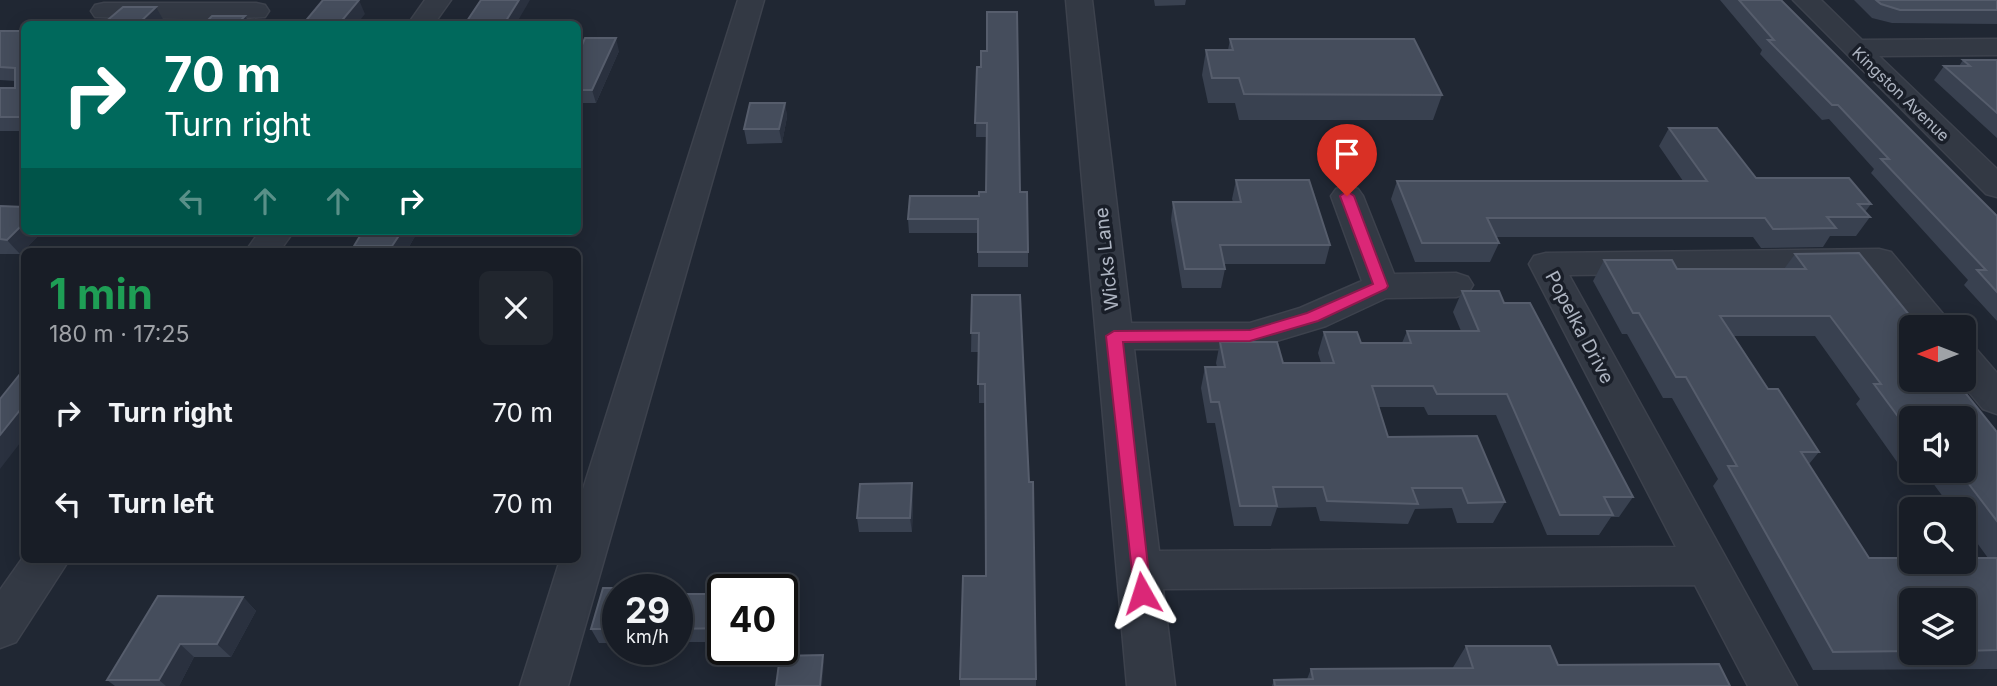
<!DOCTYPE html>
<meta charset="utf-8">
<style>
body{margin:0;font-family:Inter,sans-serif;background:#21262e;color:#f1f3f6;height:100vh;display:flex;flex-direction:column;font-size:26px;white-space:nowrap}
*{box-sizing:border-box;margin:0}
p{font-size:23px;color:#9fa2a7}
.icon{flex:none;width:38px;height:38px;fill:none;stroke:currentColor;stroke-width:2;stroke-linecap:round;stroke-linejoin:round}
.map{position:relative;flex:1;overflow:hidden}
.panel{position:absolute;left:21px;top:248px;width:560px;height:315px;display:flex;flex-direction:column;background:#181d26;border-radius:10px;box-shadow:0 4px 18px #0003,0 0 0 2px #363b43}
.panel>*{flex:none}
.top-card{position:absolute;left:21px;top:21px;width:560px;height:214px;border-radius:10px;box-shadow:0 4px 18px #0003,0 0 0 2px #363b43;background:#00695c;color:#fff;overflow:hidden}
.needle{width:46px;rotate:270deg}
.tools{position:absolute;left:1899px;top:315px;display:grid;gap:14px}
.tools a{display:grid;place-items:center;width:77px;height:77px;border-radius:10px;background:#181d26;box-shadow:0 4px 18px #0003,0 0 0 2px #363b43;font-size:35px}
.speed{position:absolute;left:602px;top:574px;display:flex;gap:14px;font-size:35px;font-weight:700;text-align:center}
.speed>*{display:grid;place-content:center;width:91px;height:91px;border-radius:50%;background:#181d26;box-shadow:0 4px 18px #0003,0 0 0 2px #363b43;line-height:1}
.speed small{font-size:18px;font-weight:400}
.speed .limit{border:4px solid #111;border-radius:10px;background:#fff;color:#111}
.pin{position:absolute;display:grid;place-items:center;width:60px;height:60px;color:#fff;margin:-72px -30px;border-radius:50% 50% 50% 0;rotate:-45deg;box-shadow:0 0 7px #0007}
.pin .icon{rotate:45deg}
.me{position:absolute;width:77px;margin:-38px;rotate:354deg;stroke-linejoin:round;filter:drop-shadow(0 0 5px #0008)}
.turn{display:flex;align-items:center;gap:24px;height:147px;padding:0 28px;font-size:32px}
.turn .icon{width:91px;height:91px;stroke-width:2.5}
.turn b{display:block;font-size:49px;line-height:60px}
.lanes{display:flex;align-items:center;height:66px;padding:0 28px;background:#0003;justify-content:center;gap:35px;direction:ltr}
.lanes .off{opacity:.35}
.round{display:grid;place-items:center;flex:none;width:74px;height:74px;border-radius:10px;background:#21262e}
.summary{display:flex;align-items:center;justify-content:space-between;height:119px;padding:0 28px}
h1{font-size:42px;font-weight:700;line-height:52px;color:#1e9e55}
ul{padding:0;list-style:none}
li{display:flex;align-items:center;gap:21px;height:91px;padding:0 28px}
li div{flex:1}
li b{display:block;font-size:26px}
li em{font-style:normal}
.map>svg:first-child{display:block}
.lines{fill:none;stroke-linecap:round;stroke-linejoin:round}
.minor-casing{stroke:#3d424d;stroke-width:3}
.minor{fill:#333944;fill-rule:evenodd}
.wall{fill:#394150;fill-rule:evenodd}
.shaded-wall{fill:#2a313f}
.building{fill:#454d5c;stroke:#565d6c;stroke-width:2}
.route{fill:#db2777;stroke:#8e194d;stroke-width:2}
.labels{text-anchor:middle;stroke-width:7;stroke-linejoin:round;paint-order:stroke}
.far-street-label{font-size:16px;fill:#adb4c1;stroke:#191e28}
.street-label{font-size:19px;fill:#adb4c1;stroke:#191e28}
</style>
<div class="map">
<svg width="1997" height="686" viewBox="0 0 1997 686">
<rect width="100%" height="100%" fill="#202733"/>
<g class="lines">
<defs>
<path id="minor" d="M425,0H451L434,24H408Z
M738,0H764L568,686H520L560,560H578V505Z
M1066,0H1092L1131,323H1250L1300,308L1362,281L1331,196L1336,189L1347,186L1358,189L1363,196L1394,274L1456,273L1468,277L1473,285L1468,293L1456,297L1386,298L1326,326L1250,349H1134L1159,551L1676,547L1529,264L1534,256L1546,253L1879,249L1891,252L1954,327H1916L1870,271L1569,275L1797,686H1748L1695,585L1163,589L1175,686H1127Z
M1793,0H1821L1862,40L1997,39V55L1879,56L1997,169V197L1986,194Z
M104,3H256L265,5L269,11L265,17L213,19L207,24H180L183,19L95,17L91,11L95,5Z
M260,231H294L279,252H245Z
M1964,346L1977,350L1997,373V414L1983,409L1959,380H1964Z
M24,556V560H69L16,642L0,648V590Z"/>
</defs>
<use href="#minor" class="minor-casing"/>
<use href="#minor" class="minor"/>
</g>
<path class="wall" d="M1154,0H1186L1185,5L1155,6Z
M1720,0H1781L1997,216V321L1964,285L1968,280L1871,173L1874,169L1829,119L1822,120L1760,54L1762,50Z
M1854,0H1997V24L1892,23L1872,18Z
M0,31H24V131H0V88H15V81L0,80Z
M1230,39L1442,95L1433,120H1239L1235,103H1208L1202,75L1206,50H1228Z
M619,51L596,103H578V54Z
M1963,60H1997V138L1934,80L1944,66H1959Z
M977,67L1020,192L1028,252V267H978V233H909L908,219L979,196L986,192L987,137H976Z
M785,103L787,117L782,143L747,144L744,129Z
M1669,128L1756,178L1871,204L1865,212L1870,217L1856,236H1830L1823,247L1761,248L1753,237H1496L1499,243L1490,262H1415L1391,199L1397,181H1683L1659,146Z
M1236,180L1330,245L1325,264H1224L1225,269L1221,288H1182L1171,220L1173,202H1233L1232,199Z
M0,206L24,231H43L20,254H0Z
M344,231H418L406,252H357L354,246L362,233H345Z
M1795,254L1911,327L1997,432V669L1813,670L1713,486L1718,479L1672,398H1663L1627,334H1622L1593,281L1604,260L1677,269H1784ZM1734,336H1815L1860,399L1856,404L1902,469H1911V418H1964V471H1924L1952,509H1964V525L1988,558H1869L1809,464L1819,452L1768,389ZM1911,600H1964V653H1911Z
M1462,291L1504,303L1633,497L1619,517H1611L1599,535H1547L1496,415H1428L1424,407H1379L1388,437L1505,502L1493,523H1457L1452,508L1415,509L1408,524L1320,521L1316,507L1277,508L1271,526H1234L1215,423H1207L1201,388L1205,367H1217L1216,363L1220,342L1283,363H1321L1318,353L1324,332L1361,343H1402L1407,331H1461L1453,312Z
M972,295L1036,679V686H960V679L986,576L985,403H979V352H971Z
M913,498L912,532H859L857,518Z
M603,588H673L674,590H618V643H599L591,629Z
M677,594H723V642H677Z
M243,597L256,611L231,657H194L179,686H115L107,680Z
M1466,646L1558,665L1730,686H1272L1274,680L1307,679L1311,669H1452Z"/>
<path class="shaded-wall" d="M359,0L365,14L357,24H339Z
M519,0H530L516,24H504Z
M156,7L164,21L161,24H138Z
M245,16L250,24H237Z
M616,38L619,51L596,103L592,90Z
M785,103L787,117L782,143L779,129Z
M24,223V231H43L20,254L7,240Z
M402,231H418L406,252H395L392,246Z
M24,405V438L0,469V435Z
M912,483L913,498L912,532L910,518Z
M243,597L256,611L231,657L217,644Z
M180,644L194,657L179,686H166L159,680Z
M823,655L824,662L822,686H820Z"/>
<path class="building" d="M323,0H359L339,24H303Z
M481,0H519L504,24H465Z
M1739,0H1781L1997,216V292L1977,270H1986L1881,159H1889L1838,105H1832L1768,40H1774Z
M1876,0H1997V10H1900L1881,4Z
M123,7H156L138,24H144H103Z
M987,12H1017L1020,192H1027L1028,252H978V219H908L910,196H979V192H986L987,123H975L977,67H981V51H987Z
M212,16H245L237,24H204Z
M0,31H24V117H0V88H15V68L0,67Z
M585,38H616L592,90H578V54Z
M1230,39H1414L1442,95L1244,94L1239,78H1212L1206,50H1233Z
M1963,60H1997V113L1944,66H1970Z
M750,103H785L779,129H744Z
M1669,128H1717L1756,178H1849L1871,204H1858L1870,217H1827L1836,228L1773,229L1765,218H1487L1499,243H1422L1397,181H1707Z
M1236,180H1309L1330,245H1220L1225,269H1185L1173,202H1241Z
M0,206L24,207V223L7,240L0,239Z
M363,231H402L392,246H354Z
M1859,253L1919,327H1911V380H1955L1997,432V521L1959,471H1964V418H1911V434L1874,384H1881L1830,316H1720L1768,389H1778L1819,452H1801L1869,558H1911V562H1964V558H1997V650L1964,651V600H1911V651L1833,652L1728,466H1737L1686,377H1676L1639,313H1633L1604,260H1672L1677,269H1806L1795,254Z
M1462,291H1499L1504,303H1530L1633,497H1604L1613,515H1560L1507,394H1437L1433,386H1372L1388,437L1477,436L1505,502L1468,503L1462,488H1412L1418,504L1327,501L1323,487H1273L1277,506H1240L1219,402H1211L1205,367H1225L1220,342H1277L1283,363H1334L1324,332H1357L1361,343H1411L1407,331H1479Z
M972,295H1020L1029,482H1033L1036,679H960L963,576H986L985,384H978L979,333H971Z
M24,369V405L0,435V399Z
M912,483L910,518H857L860,484Z
M603,588H673V590H618V629H591Z
M677,594H723V628L677,629Z
M158,596L243,597L217,644H180L159,680H107Z
M1466,646H1550L1558,665L1719,664L1730,686H1275L1274,680L1313,679L1311,669L1473,668Z
M823,655L820,686H776L780,656Z"/>
<path class="route" d="M1347,191L1354,196L1388,286L1386,289L1318,321L1250,341L1123,342L1151,593L1149,599L1142,602L1135,599L1106,336L1114,331L1250,330L1307,313L1373,284L1340,196Z"/>
<g class="labels">
<g class="far-street-label">
<text transform="translate(1901 94) rotate(44)" y="6">Kingston Avenue</text>
</g>
<g class="street-label">
<text transform="translate(1106 259) rotate(-96)" y="7">Wicks Lane</text>
<text transform="translate(1580 327) rotate(62)" y="7">Popelka Drive</text>
</g>
</g>
</svg>
<div class="tools">
<a><svg class="needle" viewBox="-14 -14 28 28"><path d="M0-13l5 13h-10z" fill="#e53935"/><path d="M0 13l5-13h-10z" fill="#9fa2a7"/></svg></a>
<a><svg class="icon" aria-label="sound" viewBox="0 0 24 24"><path d="M4 9h4l5-4v14l-5-4H4zM17 9q2 3 0 6"/></svg></a>
<a><svg class="icon" aria-label="search" viewBox="0 0 24 24"><circle cx="10" cy="10" r="6"/><path d="M15 15l6 6"/></svg></a>
<a><svg class="icon" aria-label="layers" viewBox="0 0 24 24"><path d="M12 4l9 5-9 5-9-5zM3 14l9 5 9-5"/></svg></a>
</div>
<div class="speed"><div>29<small>km/h</small></div><div class="limit">40</div></div>
<div class="pin" style="left:1347px;top:196px;background:#d93025"><svg class="icon" aria-label="arrive" viewBox="0 0 24 24"><path d="M6 21V4h12l-3 4 3 4H6"/></svg></div>
<svg class="me" style="left:1142px;top:593px" viewBox="-20 -20 40 40"><path d="M0-17L14 15 0 8-14 15z" fill="#db2777" stroke="#fff" stroke-width="4"/></svg>
<div class="top-card">
<div class="turn"><svg class="icon" aria-label="right" viewBox="0 0 24 24"><path d="M7 20v-9h11M14 6l5 5-5 5"/></svg><div><b>70 m</b>Turn right</div></div>
<div class="lanes"><svg class="icon off" aria-label="left" viewBox="0 0 24 24"><path d="M17 20v-9H6M10 6l-5 5 5 5"/></svg><svg class="icon off" aria-label="ahead" viewBox="0 0 24 24"><path d="M12 20V5M6 11l6-6 6 6"/></svg><svg class="icon off" aria-label="ahead" viewBox="0 0 24 24"><path d="M12 20V5M6 11l6-6 6 6"/></svg><svg class="icon" aria-label="right" viewBox="0 0 24 24"><path d="M7 20v-9h11M14 6l5 5-5 5"/></svg></div>
</div>
<section class="panel">
<div class="summary"><div><h1>1 min</h1><p>180 m · 17:25</p></div><a class="round"><svg class="icon" aria-label="close" viewBox="0 0 24 24"><path d="M6 6l12 12M18 6L6 18"/></svg></a></div>
<ul>
<li><svg class="icon" aria-label="right" viewBox="0 0 24 24"><path d="M7 20v-9h11M14 6l5 5-5 5"/></svg><div><b>Turn right</b></div><em>70 m</em></li>
<li><svg class="icon" aria-label="left" viewBox="0 0 24 24"><path d="M17 20v-9H6M10 6l-5 5 5 5"/></svg><div><b>Turn left</b></div><em>70 m</em></li>
</ul>
</section>
</div>
